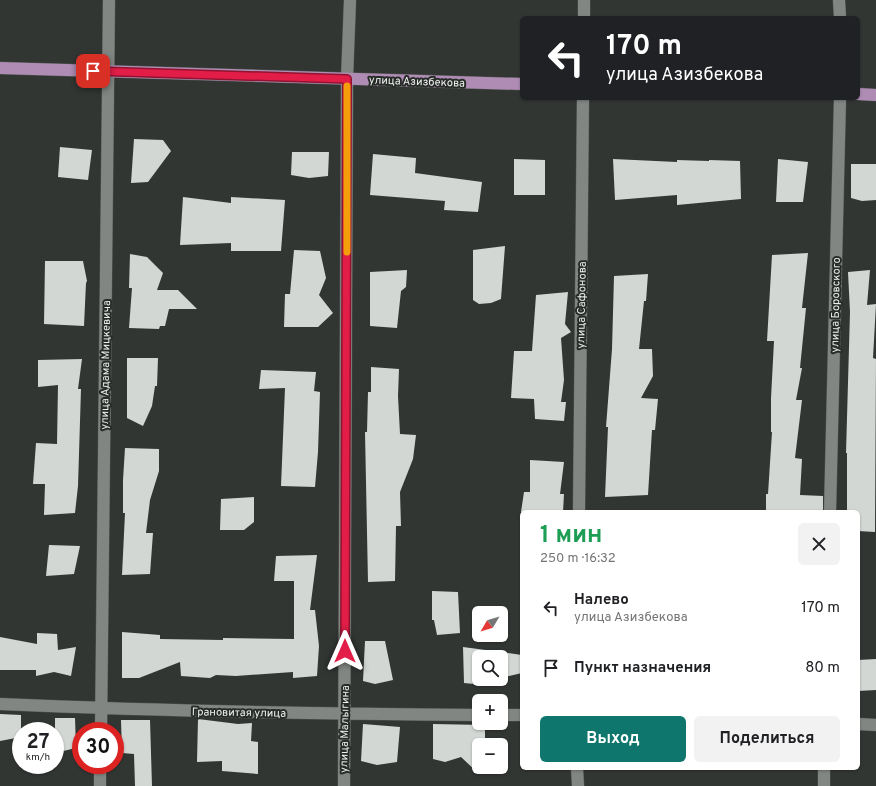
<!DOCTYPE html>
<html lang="ru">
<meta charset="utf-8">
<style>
body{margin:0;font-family:Overpass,sans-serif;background:#f2f2f2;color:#202124;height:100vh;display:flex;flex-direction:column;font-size:15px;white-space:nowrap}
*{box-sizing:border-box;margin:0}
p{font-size:13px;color:#757577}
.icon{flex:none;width:22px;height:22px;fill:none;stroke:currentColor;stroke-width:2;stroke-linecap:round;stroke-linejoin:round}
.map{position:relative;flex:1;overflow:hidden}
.side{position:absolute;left:520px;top:510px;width:340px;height:260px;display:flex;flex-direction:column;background:#fff;border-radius:6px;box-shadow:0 1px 3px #0004}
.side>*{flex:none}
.guide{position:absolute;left:520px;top:16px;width:340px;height:84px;border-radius:6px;box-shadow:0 1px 3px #0004;background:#202124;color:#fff;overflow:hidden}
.needle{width:26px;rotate:232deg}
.fabs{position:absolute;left:472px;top:606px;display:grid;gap:8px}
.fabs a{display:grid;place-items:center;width:36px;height:36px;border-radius:6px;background:#fff;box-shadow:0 1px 3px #0004;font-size:20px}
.speed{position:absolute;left:12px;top:722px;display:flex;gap:8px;font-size:20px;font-weight:700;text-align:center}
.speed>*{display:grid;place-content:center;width:52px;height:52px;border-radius:50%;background:#fff;box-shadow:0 1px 3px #0004;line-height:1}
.speed small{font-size:10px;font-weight:400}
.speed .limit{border:6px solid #d22;background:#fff;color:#111}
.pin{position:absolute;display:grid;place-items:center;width:34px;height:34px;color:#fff;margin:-17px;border-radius:8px;box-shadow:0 2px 6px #0006}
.me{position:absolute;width:44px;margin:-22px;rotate:0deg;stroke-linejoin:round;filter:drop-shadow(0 0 3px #0008)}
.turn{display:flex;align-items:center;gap:14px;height:84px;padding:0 20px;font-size:18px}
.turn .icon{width:52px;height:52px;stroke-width:2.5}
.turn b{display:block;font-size:28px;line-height:34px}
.round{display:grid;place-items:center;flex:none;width:42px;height:42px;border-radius:6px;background:#f2f2f2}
.head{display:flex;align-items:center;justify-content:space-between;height:68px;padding:0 20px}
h1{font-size:24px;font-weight:700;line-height:30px;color:#1e9e55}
.button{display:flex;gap:8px;margin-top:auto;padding:8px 20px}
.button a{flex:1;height:46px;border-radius:6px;background:#0f766e;color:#fff;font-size:16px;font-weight:700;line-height:46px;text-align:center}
.button a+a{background:#f2f2f2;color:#202124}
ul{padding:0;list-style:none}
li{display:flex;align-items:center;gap:12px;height:60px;padding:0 20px}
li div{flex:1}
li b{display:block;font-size:15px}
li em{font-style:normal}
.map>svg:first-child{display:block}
.building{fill:#d2d7d3}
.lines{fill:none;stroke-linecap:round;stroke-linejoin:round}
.minor-casing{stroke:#515452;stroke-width:13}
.major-casing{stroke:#515452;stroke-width:13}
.minor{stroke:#828683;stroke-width:12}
.major{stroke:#ae8cb4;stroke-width:12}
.route-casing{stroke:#92132f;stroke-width:10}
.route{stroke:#e11d48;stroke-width:7}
.slow{stroke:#f59e0b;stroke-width:7}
.labels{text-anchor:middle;stroke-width:4;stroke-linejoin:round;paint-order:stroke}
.street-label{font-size:11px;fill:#eff1f0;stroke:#282c29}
</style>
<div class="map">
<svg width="876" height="786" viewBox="0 0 876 786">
<rect width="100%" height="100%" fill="#323633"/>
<path class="building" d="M134,139L163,140L171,151L148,182L131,183Z
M60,147L92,150L88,180L58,177Z
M292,152H329L328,176L309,178L291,175Z
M373,154L416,158L415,173L482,182L478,212L444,210L445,201L370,195Z
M514,159L545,160V195H514Z
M613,159L677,162V160L709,161V160L740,161L741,199L677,205V195L615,200Z
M778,159L808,162L803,202H776Z
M851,164H876V200L862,201L851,198Z
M183,197L231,203V197L285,200L281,251H231V243L180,245Z
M505,246L501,299L491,303L479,304L473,300V250Z
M294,250L320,251L326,278L319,295L333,313L318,327H284L285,294H290Z
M808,253L802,308H806L800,368H802L796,400H802L795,458L802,459L800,495L823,496V512H766V494H768L772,432H771V398L774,341H767L772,255Z
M130,254L147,257L163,273L157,290H178L197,309H169L165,326H160L159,329L129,328L132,288H129Z
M45,261H83L87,281L86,283L84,326L44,324Z
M407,270L406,287L401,291L397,328L370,326V272Z
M870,270L867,305L876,304L873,358L876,359L875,532L858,531V512H847V453H846L850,312L848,272Z
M648,274L646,301H644L639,349H652L653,376L641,398L658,399L655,430H652L648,495L605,497L608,427H606L612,349L614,276Z
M568,292L565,324L571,332L561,338L564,380L561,402H566L564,421L535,419L534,399L511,398L514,351H532L536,295Z
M127,358H158L157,386H155L152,406L143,426L127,418Z
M82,359L78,389H81L78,486L75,513L44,515L45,484H33L36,443L57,444L58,385L38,387V360Z
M371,367L399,369L398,396L400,434L416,435L413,459L400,492L401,526H396L395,581L368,582L365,432H367L368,392H371Z
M261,370L316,372L314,391L320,392L318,452L315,487L281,486L285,388L259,389Z
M125,448L159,449V471L150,500L146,533H153L150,574L122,575L125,513H123V480Z
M530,460L564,462L560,494H564L563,512H521L524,492H530Z
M254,497V522L244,530H220L221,499Z
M49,545L80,546L74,574L46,576Z
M317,555L310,610H315L319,646L317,676L293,678V672L236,676L216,675L210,678L181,676L180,662L139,678H122V632L160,635V639L223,640V638L294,639V581H274L276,556Z
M432,591L458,592L460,633L437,635L434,620H432Z
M37,633L57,634L58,650L76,647L71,676L54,672L36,676V670H0V637L37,644Z
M365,641H385L393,680L375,684L363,681Z
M463,647L522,655V673L501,678V657H479V679H495L474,684L464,683Z
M876,659V690L858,691V660Z
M0,714L21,715V737L0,741Z
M55,718H75L76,748L55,753Z
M198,719L238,724L252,723L251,741L258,742V774L222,771V761L197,762Z
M121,720H150L152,786H135L134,754L122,753Z
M363,724L400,727L397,762L377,765L361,761Z
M433,724L485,725V745H479V774L461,757L445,762L433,759Z"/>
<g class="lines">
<defs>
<path id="minor" d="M839,0L840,18
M584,18V0
M579,512L583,98
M830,512L840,98
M0,704C160,711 319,714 479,715
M501,715H522
M858,724L876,725
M101,731L109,0
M577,768L578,786
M100,786V765
M344,786L347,79L350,0
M824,786V768"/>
<path id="major" d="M0,68L522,84
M858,94L876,95"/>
</defs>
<use href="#minor" class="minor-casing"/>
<use href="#major" class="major-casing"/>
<use href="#minor" class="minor"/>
<use href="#major" class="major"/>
</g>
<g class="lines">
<defs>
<path id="route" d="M93,71L347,79L345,651"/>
</defs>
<use href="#route" class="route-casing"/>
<use href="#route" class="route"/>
<path class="slow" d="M347,252V86"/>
</g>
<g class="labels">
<g class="street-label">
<text transform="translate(417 81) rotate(2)" y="4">улица Азизбекова</text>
<text transform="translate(581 305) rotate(-89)" y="4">улица Сафонова</text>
<text transform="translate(835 305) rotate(-89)" y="4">улица Боровского</text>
<text transform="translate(105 365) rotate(-89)" y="4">улица Адама Мицкевича</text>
<text transform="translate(239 712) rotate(1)" y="4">Грановитая улица</text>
<text transform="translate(344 729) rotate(-89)" y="4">улица Малыгина</text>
</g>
</g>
</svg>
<div class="fabs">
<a><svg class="needle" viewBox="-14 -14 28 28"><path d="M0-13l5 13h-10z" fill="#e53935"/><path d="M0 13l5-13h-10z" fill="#757577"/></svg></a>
<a><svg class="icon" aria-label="search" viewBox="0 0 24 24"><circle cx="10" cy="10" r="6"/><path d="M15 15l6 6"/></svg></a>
<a>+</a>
<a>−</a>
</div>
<div class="speed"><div>27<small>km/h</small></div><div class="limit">30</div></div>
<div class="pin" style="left:93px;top:71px;background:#d93025"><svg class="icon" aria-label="arrive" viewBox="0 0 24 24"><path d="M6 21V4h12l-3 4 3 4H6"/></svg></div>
<svg class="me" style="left:345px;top:651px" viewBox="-20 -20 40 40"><path d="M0-17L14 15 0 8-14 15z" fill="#e11d48" stroke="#fff" stroke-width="4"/></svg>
<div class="guide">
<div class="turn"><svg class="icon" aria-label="left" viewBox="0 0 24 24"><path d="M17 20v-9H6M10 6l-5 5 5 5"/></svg><div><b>170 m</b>улица Азизбекова</div></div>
</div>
<section class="side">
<div class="head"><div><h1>1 мин</h1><p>250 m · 16:32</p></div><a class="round"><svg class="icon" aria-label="close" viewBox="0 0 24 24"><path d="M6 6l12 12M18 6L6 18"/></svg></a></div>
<ul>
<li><svg class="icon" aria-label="left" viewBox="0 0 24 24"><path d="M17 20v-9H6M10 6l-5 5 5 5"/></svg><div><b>Налево</b><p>улица Азизбекова</p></div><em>170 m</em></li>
<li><svg class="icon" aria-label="arrive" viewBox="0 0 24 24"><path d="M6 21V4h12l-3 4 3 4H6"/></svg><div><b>Пункт назначения</b></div><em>80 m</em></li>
</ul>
<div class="button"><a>Выход</a><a>Поделиться</a></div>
</section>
</div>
